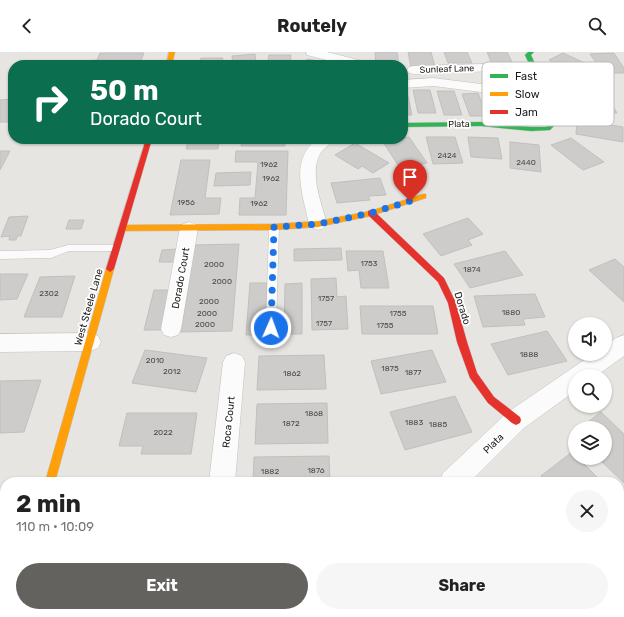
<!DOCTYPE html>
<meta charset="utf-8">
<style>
body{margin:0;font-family:Rubik,sans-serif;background:#f6f6f6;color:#222;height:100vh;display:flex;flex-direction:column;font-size:15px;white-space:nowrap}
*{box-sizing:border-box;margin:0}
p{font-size:13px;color:#767676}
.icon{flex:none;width:22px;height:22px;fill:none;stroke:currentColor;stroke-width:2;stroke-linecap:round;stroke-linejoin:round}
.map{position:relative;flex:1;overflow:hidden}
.side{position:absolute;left:0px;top:425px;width:624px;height:140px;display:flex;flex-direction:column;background:#fff;border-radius:16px 16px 0 0;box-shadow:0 1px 3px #0004}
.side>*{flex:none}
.hud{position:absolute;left:8px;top:8px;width:400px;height:84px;border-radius:16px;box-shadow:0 1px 3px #0004;background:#0b6e4f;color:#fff;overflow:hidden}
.tools{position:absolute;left:568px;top:265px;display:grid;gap:8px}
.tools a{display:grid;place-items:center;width:44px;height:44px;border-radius:50%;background:#fff;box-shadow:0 1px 3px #0004;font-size:20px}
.pin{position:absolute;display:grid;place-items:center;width:34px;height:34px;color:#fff;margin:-41px -17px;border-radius:50% 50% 50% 0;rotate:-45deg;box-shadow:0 0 4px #0007}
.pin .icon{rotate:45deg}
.me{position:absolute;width:44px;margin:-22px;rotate:2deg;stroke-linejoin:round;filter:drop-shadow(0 0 3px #0008)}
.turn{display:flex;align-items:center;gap:14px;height:84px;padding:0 16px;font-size:18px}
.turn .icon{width:52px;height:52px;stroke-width:2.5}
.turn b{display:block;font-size:28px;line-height:34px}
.round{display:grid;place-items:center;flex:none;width:42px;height:42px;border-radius:21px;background:#f6f6f6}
.head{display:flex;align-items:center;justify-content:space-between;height:68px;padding:0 16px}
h1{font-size:24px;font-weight:700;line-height:30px}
.primary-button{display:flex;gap:8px;margin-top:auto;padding:8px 16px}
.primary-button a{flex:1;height:46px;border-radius:24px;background:#63625f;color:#fff;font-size:16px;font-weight:700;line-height:46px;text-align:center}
.primary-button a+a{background:#f6f6f6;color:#222}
header{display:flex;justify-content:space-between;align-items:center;height:52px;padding:0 16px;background:#fff;font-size:18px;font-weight:700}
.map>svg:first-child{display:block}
.building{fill:#cdcccb;stroke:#c1c0bf}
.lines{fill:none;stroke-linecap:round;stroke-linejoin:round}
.lane-casing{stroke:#c3c1bf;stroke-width:1}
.street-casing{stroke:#c3c1bf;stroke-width:1}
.fast-casing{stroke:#c3c1bf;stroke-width:1}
.slow-casing{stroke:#c3c1bf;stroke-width:1}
.jam-casing{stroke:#c3c1bf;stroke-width:1}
.lane{fill:#fbfbfb;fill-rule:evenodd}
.street{fill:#fbfbfb;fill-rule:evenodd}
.fast{fill:#30b455;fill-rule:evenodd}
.slow{fill:#ff9f0a;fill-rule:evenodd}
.jam{fill:#e5322d;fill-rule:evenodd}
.route{stroke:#1a73e8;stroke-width:7;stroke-dasharray:0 12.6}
.labels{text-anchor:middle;stroke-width:3.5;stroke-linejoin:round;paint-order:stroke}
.number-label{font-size:8px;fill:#4b4a48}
.far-street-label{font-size:9px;fill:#1c1b19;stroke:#fff}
.street-label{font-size:10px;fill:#1c1b19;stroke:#fff}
.key{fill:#fff;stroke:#bbbbba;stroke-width:1}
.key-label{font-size:11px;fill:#1c1b19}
</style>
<header><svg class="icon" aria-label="back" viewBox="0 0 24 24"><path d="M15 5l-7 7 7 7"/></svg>Routely<svg class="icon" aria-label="search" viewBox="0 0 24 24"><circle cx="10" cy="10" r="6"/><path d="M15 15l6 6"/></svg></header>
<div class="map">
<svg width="624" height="565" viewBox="0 0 624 565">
<rect width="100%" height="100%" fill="#e7e5e2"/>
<path class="building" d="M375,0H397L399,13H376Z
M408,0H431L435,15H411Z
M444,0H467L472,11H448Z
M487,0H507L513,12H492Z
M100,1H144L140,11L141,13H74L85,9L97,8Z
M563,1L596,16L581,24L549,8Z
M614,1L624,16V21H605L601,15H599L590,2Z
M255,2L256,13H233L232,4Z
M269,3H291L290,13H267Z
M201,6H223L221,13H199Z
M307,7L330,11L329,13H304Z
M413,38H430L436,61H418Z
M437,39H454L462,63H444Z
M403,40H407L412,63H403Z
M478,41L487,64H470L462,42Z
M608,46L617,61H573L565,47Z
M13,47V70H0V48Z
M577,67L623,75V90L576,82Z
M409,85L427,111L400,116L383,90Z
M426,85H455L463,111L433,112Z
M468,85L498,86L502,107L471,105Z
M571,86L604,110L583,118L551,93Z
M242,88H285V94H241Z
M188,89H219L218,97H186Z
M510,90L539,93L541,120L510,116Z
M355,91L389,111L373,121L362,114L358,117L335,103Z
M0,99H10L0,118Z
M236,99H288L286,163H239L240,146H255L258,110H235Z
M181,108H210L205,146H221L219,162L170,163Z
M251,120L250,133L214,134L216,121Z
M380,126L386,143L368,144L370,148L337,151L331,131Z
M28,164L21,184H17L16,188H9L10,184L1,185L9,165Z
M468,166L483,182L468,188L472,193L441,204L423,182Z
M69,168H84L81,177H66Z
M239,192L232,279L181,280L195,193Z
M341,196L342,208L294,209V197Z
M177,197L175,210H159L162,198Z
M346,199H383L389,236H361L359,218L348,219Z
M505,199L523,223L470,236L454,212Z
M615,207L624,215V250L589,218Z
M0,222H28L17,247L0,248Z
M75,224L62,265H24L40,225Z
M336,226L337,245L346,244L348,277L312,278L311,227Z
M250,231H267L265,283H246Z
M302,231V282H284L285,232Z
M154,238H171L162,278H144Z
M535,242L545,265L523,267L525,273L483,275L474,244Z
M360,254H433L438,282H362Z
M547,279L567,309L508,323L491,292Z
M145,298L207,306L196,340L132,331Z
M432,298L446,330L381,342L371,309Z
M324,303L326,337L257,338L259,304Z
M41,328L24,380L0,381V329Z
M455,344L472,380L405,398L390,360Z
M327,351L328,391L255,392L257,352Z
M601,360L624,382V431L598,406H605V376H580Z
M127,361H197L191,402H141L143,394H119Z
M572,400L575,403V406H578L602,430H546L541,424Z
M329,404L330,430H253L254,405Z
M524,425L529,430H515Z
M619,447L624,452V464L619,469Z
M89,560H160L131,565H88Z
M382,560H414L417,565H376Z
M488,560H527L520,565H492Z"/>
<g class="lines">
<defs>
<path id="lane" d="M274,172L279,175L276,276L275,279L271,280L267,279L266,276L269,175Z
M68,193H116L121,196L116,199H69L51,206L0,207V199L50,198Z
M0,539H5V553H0Z"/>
<path id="street" d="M306,0H327L366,10L368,13H346L307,3Z
M516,11L521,12L523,15L521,18L414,22L409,21L407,18L409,15L414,14Z
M433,26L481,32L527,31L532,32L534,35L532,38L527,39L481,40L433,34L403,36V28Z
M317,87H335C330,93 323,96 320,102C309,122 322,152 327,172L324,176L318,178L312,176L309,172C303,143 289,108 317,87Z
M189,170L195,172L198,176L181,277L178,283L171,285L164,283L161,277L180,176L183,172Z
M90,281L98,284L101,290L98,296L90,299L0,300V282Z
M624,283V304L596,324H575V339L524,376L470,430H439L443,421L508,360L593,302H605V294L616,286Z
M234,301L242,304L245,310L235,430H209L223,310L226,304Z
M450,560H482L484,565H453Z"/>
<path id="fast" d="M528,0H534L531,3L553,51L559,69L550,78L531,79L481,74L403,75V71L481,70L531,75H546L553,69L547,51L525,3Z"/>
<path id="slow" d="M169,0H175L172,13H166Z
M423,142H426V146L371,164L318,175L274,178L122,179L118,176L122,173L274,172L318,169L370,159Z
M110,214L114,217L55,430H45L106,217Z
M624,546V561L619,563L615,561L614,560H619V548Z"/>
<path id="jam" d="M146,87H152L114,217L110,220L106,217Z
M371,158L374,159L444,226L456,251L467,290L477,321L494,345L520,365L521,368L520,371L516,373L512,371L488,351L470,326L457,290L448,251L438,230L368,163V159Z
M7,560H19L18,565H6Z"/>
</defs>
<use href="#lane" class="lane-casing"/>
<use href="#street" class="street-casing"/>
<use href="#fast" class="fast-casing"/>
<use href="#slow" class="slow-casing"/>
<use href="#jam" class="jam-casing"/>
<use href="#lane" class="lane"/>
<use href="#street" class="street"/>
<use href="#fast" class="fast"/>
<use href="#slow" class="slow"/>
<use href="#jam" class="jam"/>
</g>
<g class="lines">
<path class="route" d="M271,276L274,175L318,172L371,161L410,149"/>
</g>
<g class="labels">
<g class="number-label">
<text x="447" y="106">2424</text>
<text x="526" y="113">2440</text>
<text x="269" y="115">1962</text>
<text x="271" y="129">1962</text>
<text x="186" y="153">1956</text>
<text x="259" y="154">1962</text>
<text x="369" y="214">1753</text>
<text x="214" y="215">2000</text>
<text x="472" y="220">1874</text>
<text x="222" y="232">2000</text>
<text x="49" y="244">2302</text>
<text x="326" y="249">1757</text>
<text x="209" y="252">2000</text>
<text x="511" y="263">1880</text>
<text x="207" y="264">2000</text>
<text x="398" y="264">1755</text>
<text x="324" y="274">1757</text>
<text x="205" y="275">2000</text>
<text x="385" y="276">1755</text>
<text x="529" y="305">1888</text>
<text x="155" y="311">2010</text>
<text x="390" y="319">1875</text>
<text x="172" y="322">2012</text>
<text x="413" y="323">1877</text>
<text x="292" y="324">1862</text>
<text x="314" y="364">1868</text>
<text x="414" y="373">1883</text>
<text x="291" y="374">1872</text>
<text x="438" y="375">1885</text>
<text x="163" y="383">2022</text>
<text x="316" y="421">1876</text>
<text x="270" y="422">1882</text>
</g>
<g class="far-street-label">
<text transform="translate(447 17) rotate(-2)" y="3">Sunleaf Lane</text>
<text transform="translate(459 72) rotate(-1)" y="3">Plata</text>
</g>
<g class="street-label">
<text transform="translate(180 226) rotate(-80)" y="4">Dorado Court</text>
<text transform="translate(88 255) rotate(-74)" y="4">West Steele Lane</text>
<text transform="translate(463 256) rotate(73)" y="4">Dorado</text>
<text transform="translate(228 370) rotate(-84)" y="4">Roca Court</text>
<text transform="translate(493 391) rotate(-44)" y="4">Plata</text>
</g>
</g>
<rect x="482" y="10" width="132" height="64" rx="6" class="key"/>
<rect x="490" y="22" width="18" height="4" fill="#30b455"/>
<rect x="490" y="40" width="18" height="4" fill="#ff9f0a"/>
<rect x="490" y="58" width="18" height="4" fill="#e5322d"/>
<g class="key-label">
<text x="515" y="28">Fast</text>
<text x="515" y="46">Slow</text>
<text x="515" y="64">Jam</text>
</g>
</svg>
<div class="tools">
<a><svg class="icon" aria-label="sound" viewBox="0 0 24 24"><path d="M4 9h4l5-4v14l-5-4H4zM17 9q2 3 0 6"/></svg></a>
<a><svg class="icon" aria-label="search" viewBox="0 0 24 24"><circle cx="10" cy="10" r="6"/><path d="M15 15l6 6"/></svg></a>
<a><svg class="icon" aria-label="layers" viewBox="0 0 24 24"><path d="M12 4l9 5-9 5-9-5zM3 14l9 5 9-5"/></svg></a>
</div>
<div class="pin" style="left:410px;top:149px;background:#d93025"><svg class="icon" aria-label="arrive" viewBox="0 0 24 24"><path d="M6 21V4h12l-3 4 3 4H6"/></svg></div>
<svg class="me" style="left:271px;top:276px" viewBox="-20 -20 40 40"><circle r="17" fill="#1a73e8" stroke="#fff" stroke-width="3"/><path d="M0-11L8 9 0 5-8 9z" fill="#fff"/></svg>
<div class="hud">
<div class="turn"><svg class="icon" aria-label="right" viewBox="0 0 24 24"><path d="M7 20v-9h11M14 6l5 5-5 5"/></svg><div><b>50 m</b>Dorado Court</div></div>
</div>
<section class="side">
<div class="head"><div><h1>2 min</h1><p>110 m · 10:09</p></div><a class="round"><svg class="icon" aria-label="close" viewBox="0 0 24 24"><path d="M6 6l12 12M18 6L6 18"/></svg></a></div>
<div class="primary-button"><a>Exit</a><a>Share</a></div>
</section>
</div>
